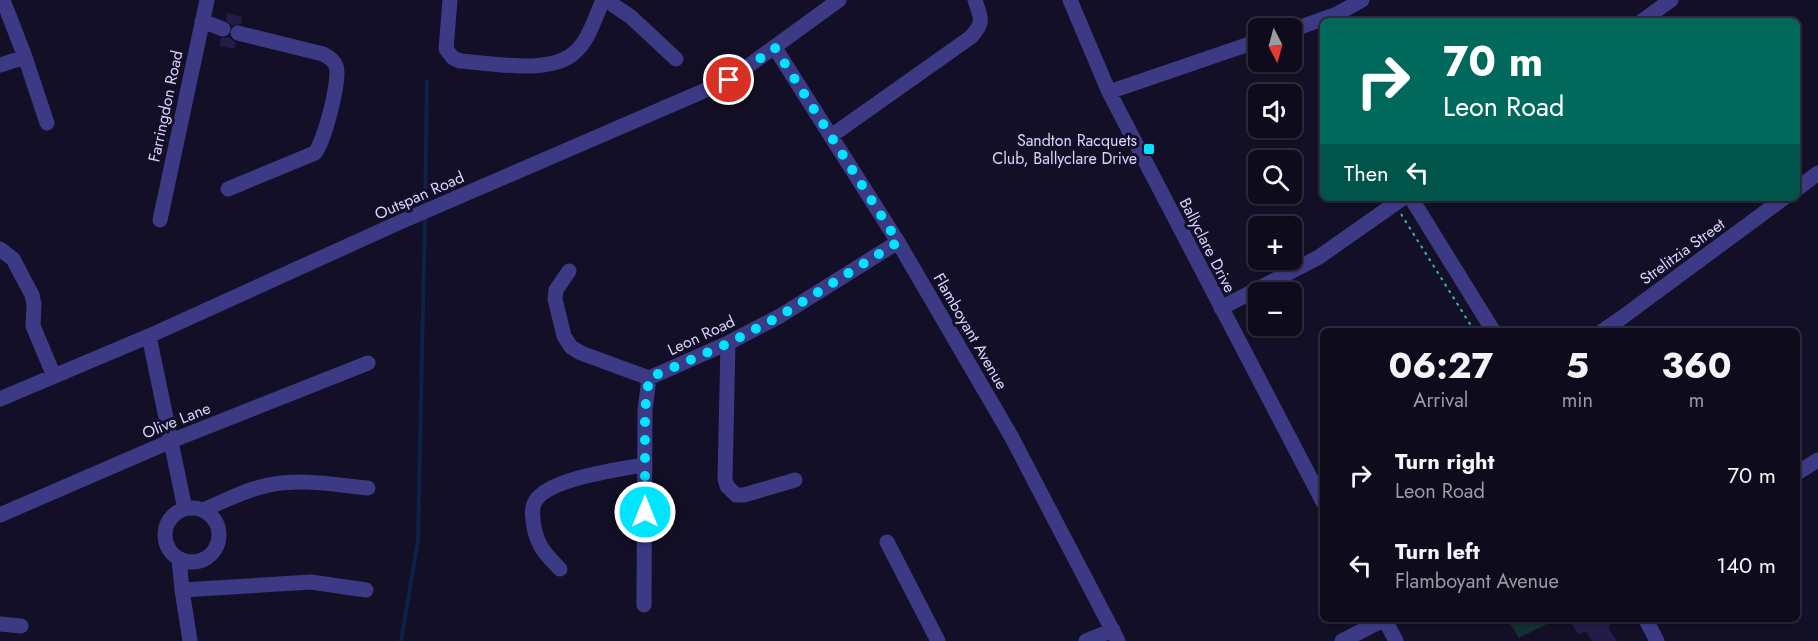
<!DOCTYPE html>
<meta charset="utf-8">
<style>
body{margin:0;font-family:Jost,sans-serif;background:#171425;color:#f1f3f6;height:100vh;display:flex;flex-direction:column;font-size:22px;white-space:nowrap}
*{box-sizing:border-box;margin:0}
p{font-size:20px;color:#9b9ba3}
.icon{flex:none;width:33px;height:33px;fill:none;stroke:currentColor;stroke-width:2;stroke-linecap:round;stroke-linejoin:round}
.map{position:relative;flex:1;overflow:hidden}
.drawer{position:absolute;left:1320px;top:328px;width:480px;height:294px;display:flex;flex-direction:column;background:#0e0b1c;border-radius:9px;box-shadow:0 2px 4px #0004,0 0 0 2px #2e2b3b}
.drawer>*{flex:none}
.hud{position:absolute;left:1320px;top:18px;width:480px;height:183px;border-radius:9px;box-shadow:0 2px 4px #0004,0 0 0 2px #2e2b3b;background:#00695c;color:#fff;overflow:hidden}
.needle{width:39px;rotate:174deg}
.fabs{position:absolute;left:1248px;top:18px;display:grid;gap:12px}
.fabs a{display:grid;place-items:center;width:54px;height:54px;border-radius:9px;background:#0e0b1c;box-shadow:0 2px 4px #0004,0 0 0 2px #2e2b3b;font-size:30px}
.pin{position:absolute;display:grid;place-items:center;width:51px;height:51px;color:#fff;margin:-26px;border:3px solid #fff;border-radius:50%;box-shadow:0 2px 6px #0007}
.me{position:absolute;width:66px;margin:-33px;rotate:0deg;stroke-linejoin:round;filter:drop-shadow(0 0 4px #0008)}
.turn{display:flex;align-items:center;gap:21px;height:126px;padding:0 24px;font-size:27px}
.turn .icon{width:78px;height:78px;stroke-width:2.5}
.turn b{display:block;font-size:42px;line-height:51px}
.then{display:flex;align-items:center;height:57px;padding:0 24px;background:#0003;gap:12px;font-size:22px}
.eta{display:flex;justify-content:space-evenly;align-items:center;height:102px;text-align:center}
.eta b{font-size:36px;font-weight:700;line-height:42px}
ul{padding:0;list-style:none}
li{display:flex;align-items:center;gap:18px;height:90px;padding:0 24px}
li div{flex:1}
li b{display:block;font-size:22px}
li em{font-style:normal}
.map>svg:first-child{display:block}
.green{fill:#12302f}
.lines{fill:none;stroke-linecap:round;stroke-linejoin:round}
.stream{stroke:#0c2248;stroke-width:4}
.building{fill:#241b47}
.path{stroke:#2fb8b0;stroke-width:2;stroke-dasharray:3 4.5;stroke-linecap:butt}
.minor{stroke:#3d3a85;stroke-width:15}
.route{stroke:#00e5ff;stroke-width:10;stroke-dasharray:0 18}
.poi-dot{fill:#00e5ff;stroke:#130f26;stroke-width:2}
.labels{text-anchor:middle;stroke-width:6;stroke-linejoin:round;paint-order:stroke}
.street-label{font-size:16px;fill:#d9d4ff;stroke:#130f26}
.poi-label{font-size:16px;fill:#d9d4ff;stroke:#130f26;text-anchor:end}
</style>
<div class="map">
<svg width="1818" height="641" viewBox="0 0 1818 641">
<rect width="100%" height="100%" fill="#130f26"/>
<path class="green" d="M1508,620H1555L1519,638Z"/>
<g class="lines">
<path class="stream" d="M425,207L427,82
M401,641L418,540L425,215"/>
</g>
<path class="building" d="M227,13L242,17L241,24L232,26L226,20Z
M229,37L236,43L234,49L219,46L221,38Z
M1570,620H1611L1609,629L1617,641H1592L1585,631L1581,634L1577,633Z"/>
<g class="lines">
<path class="path" d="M1401,214L1475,332"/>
<path class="minor" d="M3,0L25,57L47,123
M450,0L446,49L453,58L460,61C492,63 549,75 574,53C589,41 595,17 603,0
M606,0L631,17L676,59
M1070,0L1109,92L1323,502
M202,21L223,29
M1642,21L1671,0
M1292,30L1337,14L1362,0
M775,48L898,242L1011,436L1118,641
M0,65L25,57
M1109,92L1258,41
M831,136L971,37C985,21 981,19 975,0
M228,189L315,153C324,142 341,79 336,66C334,60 329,57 323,54L238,33
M1797,189L1818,173
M1411,198L1494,332
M160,220L207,0
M0,249L13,259L32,295L34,304L33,326L54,376
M569,271L556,290L555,299L564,336L571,347L581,353L649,378
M1221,308L1319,257L1403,198
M1601,332L1620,319L1784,198
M149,336L185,509
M728,343L725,479L727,486L736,495H744L795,480
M0,399L149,336L398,223L729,80L839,0
M1797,473L1818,460
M165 535a27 27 0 1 1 54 0a27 27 0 1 1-54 0Z
M203,510C225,501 246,489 269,485C302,478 335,485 368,488
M0,515L171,441L368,363
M887,542L938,641
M179,559L182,590L190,641
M560,569C546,555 538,547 534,527C533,519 531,511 534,504C543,479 621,469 645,465
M182,590L311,582L366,590
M644,605L645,410L649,378L728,343L780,316L898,242
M1385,620L1396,641
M1646,620L1657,641
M0,624L21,626
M1086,641L1113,630
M1342,641L1383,620"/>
</g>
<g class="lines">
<path class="route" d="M645,512V410L649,378L729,343L780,316L898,242L775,48L729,80"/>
</g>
<rect class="poi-dot" x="1143" y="143" width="12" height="12" rx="3"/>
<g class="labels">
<g class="street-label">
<text transform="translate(165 106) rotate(-78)" y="6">Farringdon Road</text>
<text transform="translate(419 195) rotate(-24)" y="6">Outspan Road</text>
<text transform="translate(1208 245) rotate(63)" y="6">Ballyclare Drive</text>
<text transform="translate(1682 251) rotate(-36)" y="6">Strelitzia Street</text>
<text transform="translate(971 331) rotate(60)" y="6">Flamboyant Avenue</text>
<text transform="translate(701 335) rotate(-25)" y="6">Leon Road</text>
<text transform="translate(176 420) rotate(-22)" y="6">Olive Lane</text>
</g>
<g class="poi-label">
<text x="1137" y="146">Sandton Racquets<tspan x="1137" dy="18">Club, Ballyclare Drive</tspan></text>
</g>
</g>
</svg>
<div class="fabs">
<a><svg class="needle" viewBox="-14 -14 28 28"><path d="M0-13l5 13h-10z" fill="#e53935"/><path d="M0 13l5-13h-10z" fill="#9b9ba3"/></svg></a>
<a><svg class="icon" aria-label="sound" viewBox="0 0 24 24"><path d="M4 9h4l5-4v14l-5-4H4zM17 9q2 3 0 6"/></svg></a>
<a><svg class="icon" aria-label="search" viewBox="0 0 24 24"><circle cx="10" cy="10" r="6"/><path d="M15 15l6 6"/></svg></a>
<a>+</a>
<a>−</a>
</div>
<div class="pin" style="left:729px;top:80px;background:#d93025"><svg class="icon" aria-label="arrive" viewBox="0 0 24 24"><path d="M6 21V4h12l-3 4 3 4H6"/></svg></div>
<svg class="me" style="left:645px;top:512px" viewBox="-20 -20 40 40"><circle r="17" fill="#00e5ff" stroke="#fff" stroke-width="3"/><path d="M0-11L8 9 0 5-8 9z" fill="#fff"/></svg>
<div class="hud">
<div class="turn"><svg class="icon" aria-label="right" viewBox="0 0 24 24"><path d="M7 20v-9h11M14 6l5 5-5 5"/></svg><div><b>70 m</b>Leon Road</div></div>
<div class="then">Then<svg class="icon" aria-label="left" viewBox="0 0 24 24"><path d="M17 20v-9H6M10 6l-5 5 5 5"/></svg></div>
</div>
<section class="drawer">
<div class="eta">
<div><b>06:27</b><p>Arrival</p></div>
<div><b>5</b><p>min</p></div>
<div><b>360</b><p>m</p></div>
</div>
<ul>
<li><svg class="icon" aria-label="right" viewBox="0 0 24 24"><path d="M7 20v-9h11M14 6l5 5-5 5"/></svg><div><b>Turn right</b><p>Leon Road</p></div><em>70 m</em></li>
<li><svg class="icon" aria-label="left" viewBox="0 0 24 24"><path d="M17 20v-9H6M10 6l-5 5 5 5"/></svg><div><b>Turn left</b><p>Flamboyant Avenue</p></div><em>140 m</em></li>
</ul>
</section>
</div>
